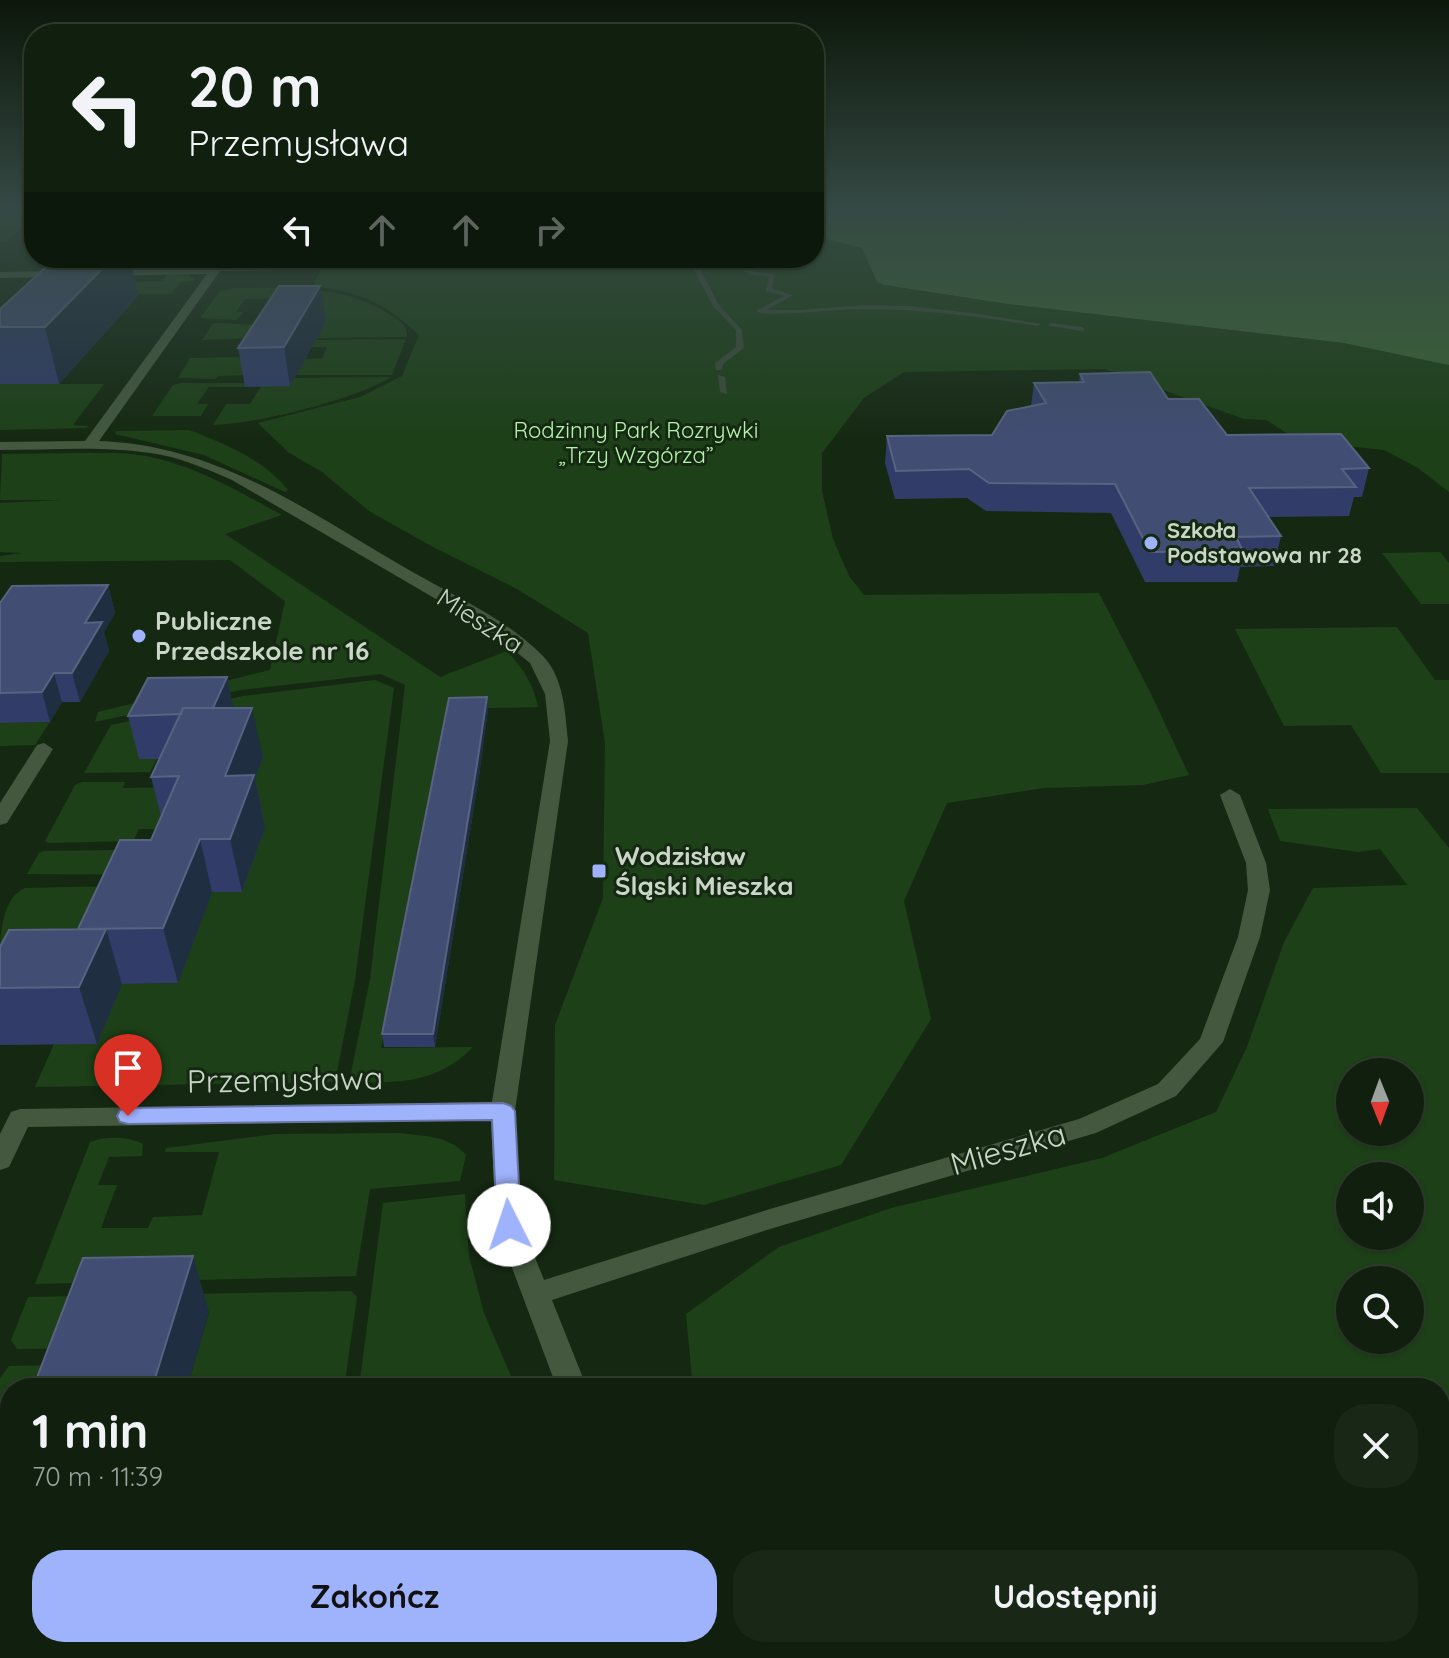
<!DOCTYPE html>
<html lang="pl">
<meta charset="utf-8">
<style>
body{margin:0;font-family:Quicksand,sans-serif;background:#192717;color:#f1f3f6;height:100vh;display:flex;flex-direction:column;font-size:30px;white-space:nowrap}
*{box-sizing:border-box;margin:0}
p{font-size:26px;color:#9ca29e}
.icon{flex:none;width:44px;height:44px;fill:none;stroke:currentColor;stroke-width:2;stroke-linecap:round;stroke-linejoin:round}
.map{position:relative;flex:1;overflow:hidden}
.drawer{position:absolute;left:0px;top:1378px;width:1450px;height:280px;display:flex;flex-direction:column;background:#101f0e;border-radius:32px 32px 0 0;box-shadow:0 2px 6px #0004,0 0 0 2px #303d2e}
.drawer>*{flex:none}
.banner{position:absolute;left:24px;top:24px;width:800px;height:244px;border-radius:32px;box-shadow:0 2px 6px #0004,0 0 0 2px #303d2e;background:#101f0e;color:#f1f3f6;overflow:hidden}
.needle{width:52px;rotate:179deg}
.controls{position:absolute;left:1336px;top:1058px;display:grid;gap:16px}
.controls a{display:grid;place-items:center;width:88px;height:88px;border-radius:50%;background:#101f0e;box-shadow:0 2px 6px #0004,0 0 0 2px #303d2e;font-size:40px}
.pin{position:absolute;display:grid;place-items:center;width:68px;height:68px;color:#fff;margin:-82px -34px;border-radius:50% 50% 50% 0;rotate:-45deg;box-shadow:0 0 8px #0007}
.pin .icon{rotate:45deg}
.me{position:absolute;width:88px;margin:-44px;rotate:356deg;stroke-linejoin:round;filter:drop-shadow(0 0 6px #0008)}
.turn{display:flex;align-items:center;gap:28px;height:168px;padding:0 32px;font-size:36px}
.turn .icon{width:104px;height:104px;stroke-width:2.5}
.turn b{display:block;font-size:56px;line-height:68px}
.lanes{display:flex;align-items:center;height:76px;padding:0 32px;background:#0003;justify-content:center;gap:40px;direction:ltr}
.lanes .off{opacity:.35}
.round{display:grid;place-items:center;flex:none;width:84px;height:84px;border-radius:32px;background:#192717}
.overview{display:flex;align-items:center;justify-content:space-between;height:136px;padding:0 32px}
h1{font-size:48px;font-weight:700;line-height:60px}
.primary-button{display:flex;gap:16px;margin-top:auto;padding:16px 32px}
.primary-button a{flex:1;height:92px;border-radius:32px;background:#9fb3fd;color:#111;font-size:32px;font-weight:700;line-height:92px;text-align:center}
.primary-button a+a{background:#192717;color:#f1f3f6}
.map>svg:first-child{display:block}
.green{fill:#1d4018;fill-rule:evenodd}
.forest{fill:#3c6436}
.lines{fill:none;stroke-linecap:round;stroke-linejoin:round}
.stream{fill:#3d4b3c;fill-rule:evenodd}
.minor{fill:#43583f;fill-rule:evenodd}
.wall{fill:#313d68}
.shaded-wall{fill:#1f2e41}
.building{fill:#424d73;stroke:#576380;stroke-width:2}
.route{fill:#9fb3fd;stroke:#6774a4;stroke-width:2}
.poi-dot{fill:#9fb3fd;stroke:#152912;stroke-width:3}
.labels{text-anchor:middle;stroke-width:6;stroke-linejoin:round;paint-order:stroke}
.far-park-label{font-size:22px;fill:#b4f3ab;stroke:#152912}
.far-poi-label{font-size:22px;font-weight:bold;fill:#cad7c8;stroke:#152912;text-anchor:start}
.poi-label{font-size:26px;font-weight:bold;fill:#cad7c8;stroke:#152912;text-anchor:start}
.street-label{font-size:26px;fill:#cad7c8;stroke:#152912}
.near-street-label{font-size:32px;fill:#cad7c8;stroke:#152912}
</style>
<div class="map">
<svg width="1449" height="1658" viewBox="0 0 1449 1658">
<rect width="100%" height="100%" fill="#152912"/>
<path class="green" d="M0,207H34V217L5,242H0Z
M814,236L862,248L877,281L884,285L1008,304L1344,343L1446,363L1449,365V492L1418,468L1384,450L1299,441L1266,420L1244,419L1105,369L904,372L864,398L822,453V491L833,539L849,576L864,595L1099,593L1151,694L1189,775L1143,785L1044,788L947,803L904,901L931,1019L841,1165L704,1205L554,1180L555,1025L603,898L605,743L588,633L517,589L433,547L369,511L322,472L288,452L258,423L360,397L402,376L419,335C382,301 363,293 313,286L327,258H814Z
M111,258H202L215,259C194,275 129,269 101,269Z
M167,275H189L196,280L181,282L171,294H85L87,283L162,281Z
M235,288C288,288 342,284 389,314C399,320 408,325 407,337L317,338L325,322L290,298L245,299L236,312H243L237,320L200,318L219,292Z
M213,323L261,325L276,337L202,340Z
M406,339L392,375H296L305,359L322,358L327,347H312L316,340Z
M239,357V359H262L252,375L218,376L215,379L178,378L190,358Z
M391,377C354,400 257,424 213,425L226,404H250L261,386L294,378Z
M181,383H248L245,387H209L197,404H208L201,416H152L173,385Z
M0,384H104L73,425L88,426L87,428L0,430Z
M189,430C225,444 263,459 288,490L285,492L204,455L115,434L116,431Z
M84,453C105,453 126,452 146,456C195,465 239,492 282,515L225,534L440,677L507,651C522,667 534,685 538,707L448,709L381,1048L473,1047C436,1085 398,1082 349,1083L370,979L405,685L381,674L241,690L95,722L98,712L270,670L285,601L230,560L0,562V556L22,553L0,552V503L62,500H0L2,454Z
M1440,552L1449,563V604H1421L1382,553Z
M1397,627L1435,680H1449V773H1381L1351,725L1284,726L1235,629Z
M375,680L394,688L355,980L335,1082L35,1087L54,1044L97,1043L122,984L178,983L212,892H242L236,721L157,759L150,772L84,773L111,725L243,696Z
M50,722L35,745L0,746V723Z
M82,782H125L123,788L182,787L164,829H139L133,841L48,843L45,841L75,785Z
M1417,808L1449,848V1658H1300L1286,1648H1440V1388H693L686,1314L779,1247L891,1208L1102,1158L1216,1112L1247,1047L1284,942L1313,888L1407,885L1380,849L1358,852L1280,841L1268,809ZM1350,1072H1410V1132H1350ZM1410,1176V1236H1350V1176ZM1350,1280H1410V1340H1350Z
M183,849L172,875L27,874L39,853L43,851Z
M115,886L111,948L0,959C0,938 1,898 25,888Z
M398,1133C423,1136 449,1135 466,1155L460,1181L370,1189L356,1276L35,1284L90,1142C106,1136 127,1136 143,1144L142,1156L109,1157L98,1185H117L101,1228H148L153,1217L202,1215L219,1152H165L166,1148L275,1134Z
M465,1194L469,1256L484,1313L516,1388H359L383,1203Z
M351,1291L357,1297L344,1388H187L209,1312L90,1348L17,1349L11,1340L28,1297Z
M57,1365L76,1388H10V1482H0V1378L9,1366Z
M118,1648H307L305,1658H115Z
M325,1648H619L622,1658H324Z"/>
<path class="forest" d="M814,207H1449V365L1344,343L1008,304L884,285L877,282L862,248L814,236Z"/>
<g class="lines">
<path class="stream" d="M688,258H694L719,305L742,330L744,348L723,364L722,370H716L715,363L736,347V330L713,306Z
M717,258H725L755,272L775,274L772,289L793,295L767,310H800L865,305L908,306L973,313L1041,324L1038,326C981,317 923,309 865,309C830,309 795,316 760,313L757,311L758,310L784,296L766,291L769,277L752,275Z
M1051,323L1082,327L1085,329L1082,331L1049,326V324Z
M718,375L725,377L727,394L720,392Z"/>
<path class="minor" d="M219,258H229L224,265L288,264L293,267L288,270L220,271L99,441C218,445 309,512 409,570C454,596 505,618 542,655C564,677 565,712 568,741L515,1111L522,1225L544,1280L770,1209L1079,1119L1158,1084L1200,1039L1238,937L1248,890L1246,863L1220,795L1230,789L1240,795L1266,863L1270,890L1260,937L1223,1042L1176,1096L1096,1133L770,1229L552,1300L587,1388H557L496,1225L491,1120L28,1127L9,1167L0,1170V1134L11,1112L20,1109L492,1102L550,741L545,694L530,663L489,630L232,480C209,470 186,460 162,455C109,445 54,450 0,450V442L85,441L207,274L108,276L104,275V271L211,268Z
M0,272L64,271L69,274L64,277L0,278Z
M44,743L53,749L7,823L0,825V803L37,745Z
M659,1648H694L698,1658H663Z"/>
</g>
<path class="wall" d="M56,258H130L138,296L59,384H0V309Z
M326,322L290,386L245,387L238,348Z
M1080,374L1168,399L1227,435L1369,468L1362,497H1354L1349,516L1268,517L1281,536L1274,566L1240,567L1237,582H1145L1111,513L986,511L967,498L895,499L885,463L887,436L992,435L1031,406L1034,383L1079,382Z
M108,585L115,613L104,632L109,651L80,702H62L50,722L0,723V603Z
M227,677L233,708L263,758L255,778L265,827L242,892H212L178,983L122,984L97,1044L0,1045V947L78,929L151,840L161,816L151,777L160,759H139L128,716Z
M487,697L488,709L479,776L435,1047H384L382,1034Z"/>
<path class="shaded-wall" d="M113,258H130L138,296L59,384L45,327Z
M320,286L326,322L290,386L284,347Z
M108,585L115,613L104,632L109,651L80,702L72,673L85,623Z
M54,673L62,702L50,722L42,692Z
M227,677L236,720L211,713Z
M487,697L488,709L479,776L435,1047L433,1034Z
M252,708L263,758L255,778L265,827L242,892L230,839L225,776Z
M200,839L212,892L178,983L163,928Z
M106,929L122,984L97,1044L79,987Z
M193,1256L209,1312L187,1388H152Z
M78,1648H118L115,1658H75Z"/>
<path class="building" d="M56,258H113L45,327H0V309Z
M279,286H320L284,347L238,348Z
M1150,372L1168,399H1199L1227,435L1341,434L1369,468L1342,469L1356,487L1249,488L1281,536L1236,537L1243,551L1150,552L1115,484L989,483L969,469L896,471L887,436L992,435L1007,411L1046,403L1034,383L1084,382L1080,374Z
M108,585L85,623L102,622L72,673H54L42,692L0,693V603L12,586Z
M227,677L213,708H183L181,714L128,716L148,678Z
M487,697L477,764L433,1034H382L449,698Z
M183,708H252L225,776L254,775L230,839H200L163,928L78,929L120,840H151L179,776L151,777Z
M106,929L79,987L0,988V947L9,930Z
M193,1256L152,1388H33L83,1258Z
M10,1575V1648H78L75,1658H0V1588L6,1587Z"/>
<linearGradient id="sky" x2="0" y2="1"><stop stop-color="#0c170a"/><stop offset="0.47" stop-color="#354944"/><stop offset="1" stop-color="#354944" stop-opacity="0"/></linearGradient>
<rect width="1449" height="439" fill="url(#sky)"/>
<path class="route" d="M503,1103L511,1106L515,1111L521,1225L517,1232L509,1235L500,1232L497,1225L492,1120L128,1124L120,1122L117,1116L120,1110L128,1108Z"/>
<g class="poi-dot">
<circle cx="1151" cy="543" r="8"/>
<circle cx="139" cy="636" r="8"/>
<rect x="591" y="863" width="16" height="16" rx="4"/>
</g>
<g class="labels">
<g class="far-park-label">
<text x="636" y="438">Rodzinny Park Rozrywki<tspan x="636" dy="25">„Trzy Wzgórza”</tspan></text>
</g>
<g class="far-poi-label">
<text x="1167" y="538">Szkoła<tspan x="1167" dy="25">Podstawowa nr 28</tspan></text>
</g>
<g class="poi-label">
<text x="155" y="630">Publiczne<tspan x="155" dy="30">Przedszkole nr 16</tspan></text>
<text x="615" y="865">Wodzisław<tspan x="615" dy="30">Śląski Mieszka</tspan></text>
</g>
<g class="street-label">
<text transform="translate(480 621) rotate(33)" y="9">Mieszka</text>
</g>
<g class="near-street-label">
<text transform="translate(285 1080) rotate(-1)" y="11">Przemysława</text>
<text transform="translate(1008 1149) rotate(-16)" y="11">Mieszka</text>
</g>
</g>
</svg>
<div class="controls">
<a><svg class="needle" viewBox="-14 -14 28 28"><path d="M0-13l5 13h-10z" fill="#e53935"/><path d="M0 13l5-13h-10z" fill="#9ca29e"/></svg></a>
<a><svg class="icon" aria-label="sound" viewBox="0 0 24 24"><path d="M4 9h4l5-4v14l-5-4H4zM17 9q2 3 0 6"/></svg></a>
<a><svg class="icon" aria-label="search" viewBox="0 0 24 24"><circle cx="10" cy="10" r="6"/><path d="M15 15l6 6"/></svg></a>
</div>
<div class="pin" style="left:128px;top:1116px;background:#d93025"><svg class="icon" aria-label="arrive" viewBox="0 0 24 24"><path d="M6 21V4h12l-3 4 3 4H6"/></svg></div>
<svg class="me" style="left:509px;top:1225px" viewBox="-20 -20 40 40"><circle r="19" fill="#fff"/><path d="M0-13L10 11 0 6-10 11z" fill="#9fb3fd"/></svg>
<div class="banner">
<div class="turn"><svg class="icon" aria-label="left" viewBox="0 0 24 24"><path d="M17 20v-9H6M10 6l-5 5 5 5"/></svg><div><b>20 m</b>Przemysława</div></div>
<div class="lanes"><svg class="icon" aria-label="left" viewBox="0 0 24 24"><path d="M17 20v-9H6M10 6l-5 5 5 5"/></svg><svg class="icon off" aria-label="ahead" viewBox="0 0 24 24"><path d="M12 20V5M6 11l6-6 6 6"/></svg><svg class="icon off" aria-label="ahead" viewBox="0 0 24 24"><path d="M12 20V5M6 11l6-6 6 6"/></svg><svg class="icon off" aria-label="right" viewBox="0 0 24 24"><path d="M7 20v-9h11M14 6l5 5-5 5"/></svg></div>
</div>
<section class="drawer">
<div class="overview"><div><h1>1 min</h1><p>70 m · 11:39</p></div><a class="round"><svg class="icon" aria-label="close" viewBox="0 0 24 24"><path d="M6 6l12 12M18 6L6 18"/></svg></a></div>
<div class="primary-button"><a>Zakończ</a><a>Udostępnij</a></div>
</section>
</div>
